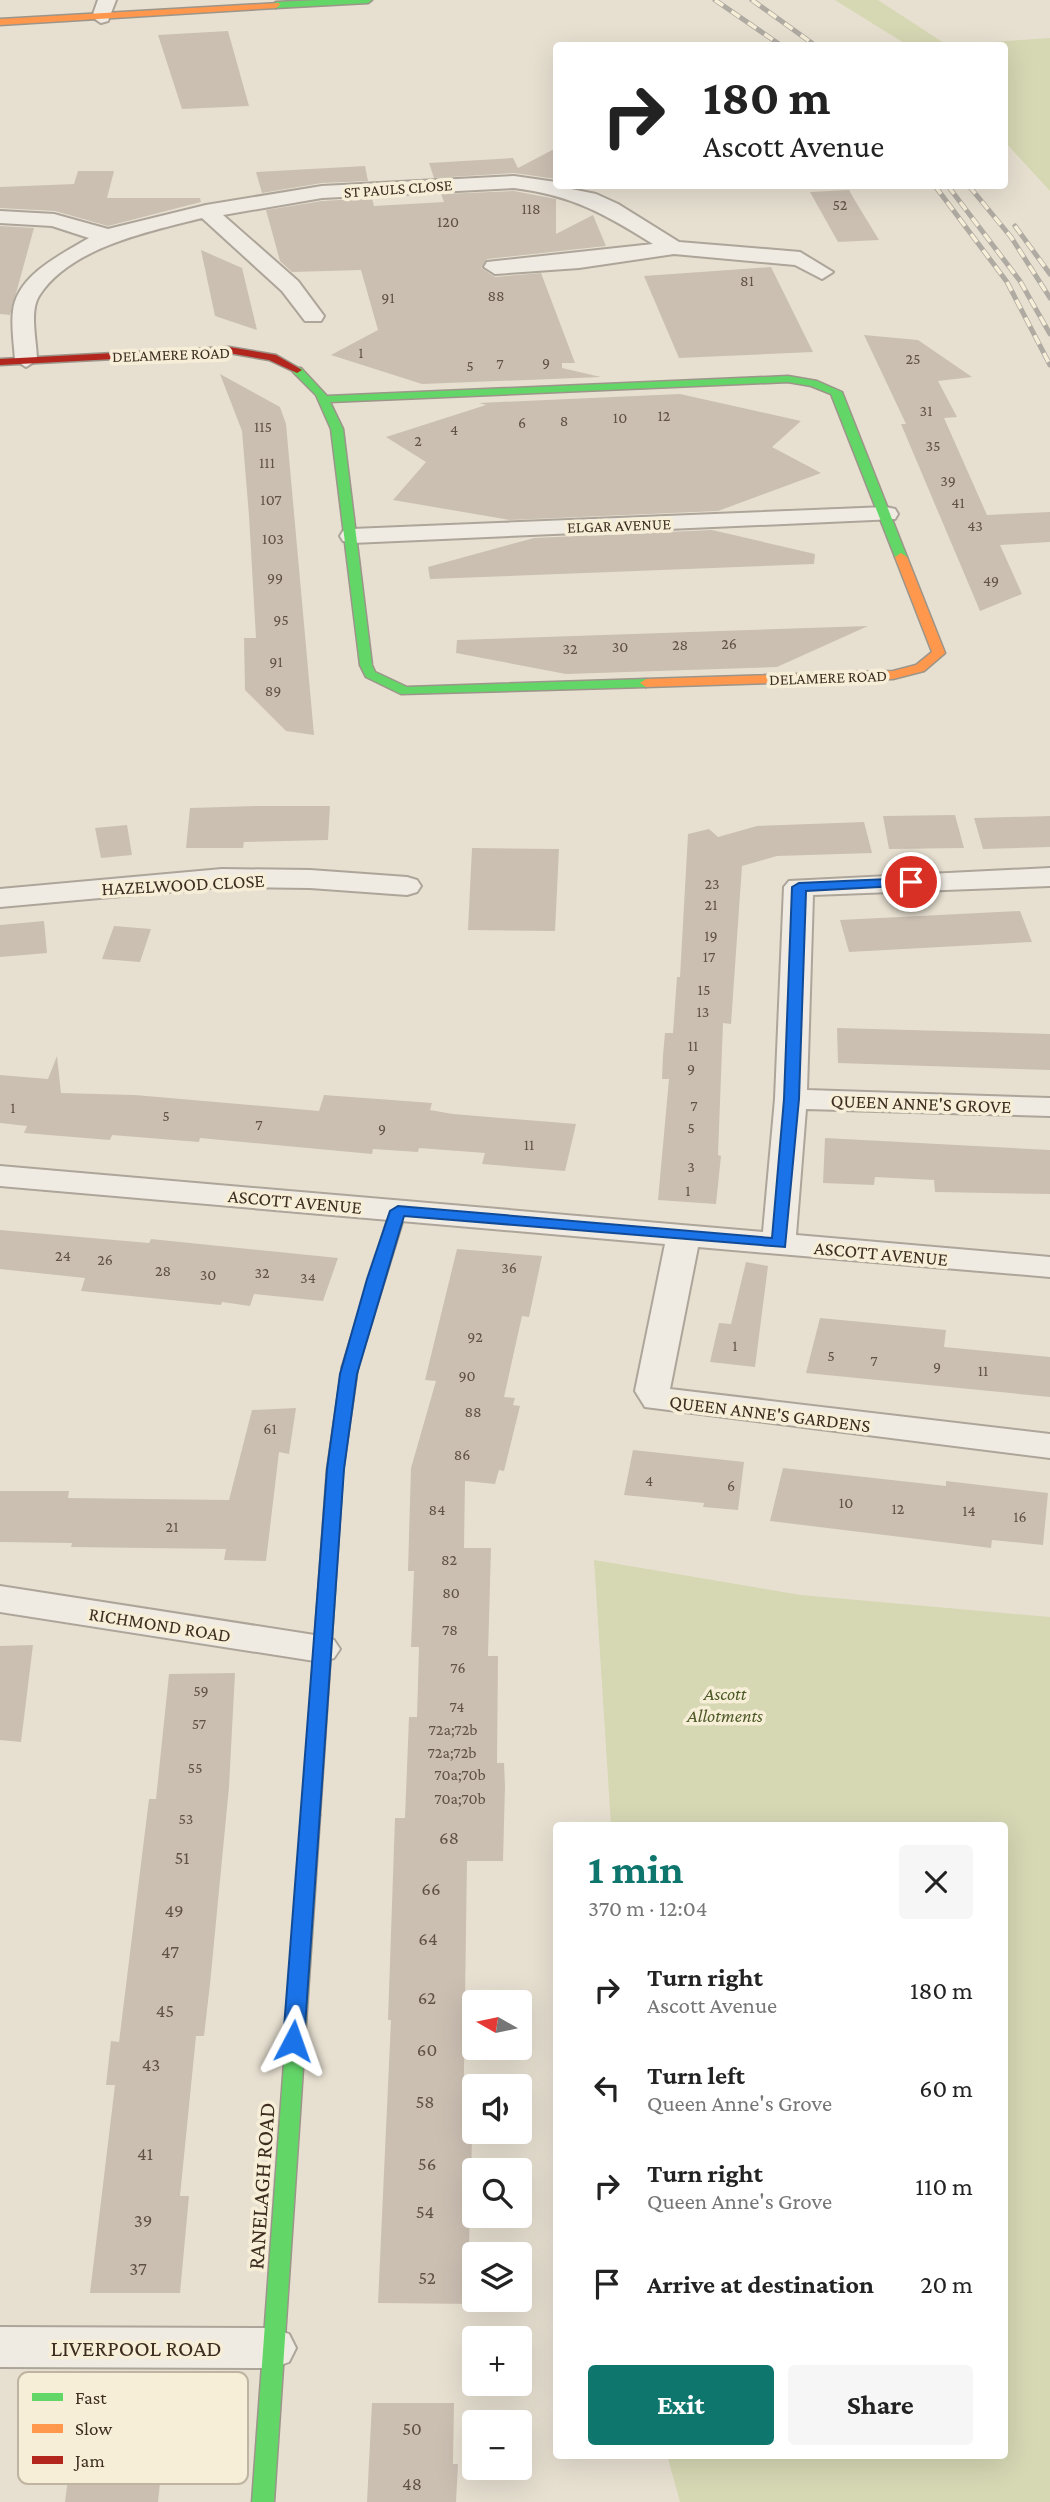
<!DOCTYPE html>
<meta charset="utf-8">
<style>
body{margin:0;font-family:"Crimson Pro",serif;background:#f6f6f6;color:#222;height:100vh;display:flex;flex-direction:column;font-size:26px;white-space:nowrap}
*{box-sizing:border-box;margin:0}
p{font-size:23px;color:#767676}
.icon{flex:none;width:38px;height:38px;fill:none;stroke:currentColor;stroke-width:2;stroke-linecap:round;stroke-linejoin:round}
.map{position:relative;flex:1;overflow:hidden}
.side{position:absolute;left:553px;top:1822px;width:455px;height:637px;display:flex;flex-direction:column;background:#fff;border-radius:7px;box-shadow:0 7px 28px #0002}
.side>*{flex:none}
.banner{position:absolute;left:553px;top:42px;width:455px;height:147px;border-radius:7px;box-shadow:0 7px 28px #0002;background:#fff;color:#222;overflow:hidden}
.needle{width:46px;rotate:279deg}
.fabs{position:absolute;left:462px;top:1990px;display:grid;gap:14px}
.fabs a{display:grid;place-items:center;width:70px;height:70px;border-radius:7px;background:#fff;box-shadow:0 7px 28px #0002;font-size:35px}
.pin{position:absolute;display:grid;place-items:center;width:60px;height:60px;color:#fff;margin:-30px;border:4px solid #fff;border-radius:50%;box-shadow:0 2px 7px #0007}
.me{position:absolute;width:77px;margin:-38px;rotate:4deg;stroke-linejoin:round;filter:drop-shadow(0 0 5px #0008)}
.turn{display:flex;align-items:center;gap:24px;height:147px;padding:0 35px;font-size:32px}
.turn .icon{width:91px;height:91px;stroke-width:2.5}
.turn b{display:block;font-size:49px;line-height:60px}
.round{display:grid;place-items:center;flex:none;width:74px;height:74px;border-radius:7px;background:#f6f6f6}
.overview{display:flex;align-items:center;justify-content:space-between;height:119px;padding:0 35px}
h1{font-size:42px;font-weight:700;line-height:52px;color:#0f766e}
.action{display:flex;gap:14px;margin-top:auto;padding:14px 35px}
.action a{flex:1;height:80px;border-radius:7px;background:#0f766e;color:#fff;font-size:28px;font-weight:700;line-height:80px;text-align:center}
.action a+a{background:#f6f6f6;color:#222}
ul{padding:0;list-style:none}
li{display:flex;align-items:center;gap:21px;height:98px;padding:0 35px}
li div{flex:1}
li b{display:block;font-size:26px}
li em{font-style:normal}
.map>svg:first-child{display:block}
.green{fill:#d6d7b3}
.building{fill:#cbbfb2}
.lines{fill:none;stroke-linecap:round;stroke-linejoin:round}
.street-casing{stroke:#ada599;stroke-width:4}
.fast-casing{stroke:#9c958a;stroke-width:3}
.slow-casing{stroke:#9c958a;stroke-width:3}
.jam-casing{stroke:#9c958a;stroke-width:3}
.street{fill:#efebe3;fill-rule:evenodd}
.fast{fill:#63d668;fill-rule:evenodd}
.slow{fill:#ff974d;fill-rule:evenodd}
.jam{fill:#b3261e;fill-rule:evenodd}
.rail-casing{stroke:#afaaa2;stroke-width:5}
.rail{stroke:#f7eed8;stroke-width:3.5;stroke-dasharray:10;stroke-linecap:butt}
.route{fill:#1a73e8;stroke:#114b97;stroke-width:2}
.labels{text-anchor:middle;stroke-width:7;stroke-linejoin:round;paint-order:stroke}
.far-street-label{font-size:16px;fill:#3d2e20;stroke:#f7eed8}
.number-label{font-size:16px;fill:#605244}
.street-label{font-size:19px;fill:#3d2e20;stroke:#f7eed8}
.park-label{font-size:19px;font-style:italic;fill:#4d5a26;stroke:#f7eed8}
.near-number-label{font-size:19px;fill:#605244}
.near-street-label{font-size:23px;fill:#3d2e20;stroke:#f7eed8}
.key{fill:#f7eed8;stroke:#bfb4a1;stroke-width:2}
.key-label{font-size:19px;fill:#3d2e20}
</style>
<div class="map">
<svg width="1050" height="2502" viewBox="0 0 1050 2502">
<rect width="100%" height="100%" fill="#e7e0d1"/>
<path class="green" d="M835,0H878L947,45L1050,38V191L1005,142L1004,46L907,45Z
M594,1560L801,1595L1050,1617V2502H680L667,2455H1004V1825H611Z"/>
<path class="building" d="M228,31L249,106L182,109L158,35Z
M556,148V179L514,173L434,178L429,163L513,158L518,168Z
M365,166L368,181L322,183L262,193L256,172Z
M78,171H114L107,198H200L201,202L108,226L55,211L0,208V187L74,184Z
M849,190L854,199L879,240L838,242L810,192Z
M514,191L556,199V234L593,215L606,246L487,259L481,268L495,277L541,273L575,363H562V368L601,377L422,384L331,355L378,330L361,270L292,272L280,261L266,210L322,201L372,198L374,206L444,202L441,194Z
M0,226L34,228L10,315L0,314Z
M201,250L242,268L257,330L215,316Z
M771,267L813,352L679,358L644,276Z
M864,335L918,340L972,377L938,381L957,417L944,418L987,515L1050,512V542L1000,545L1022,594L980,611L901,424H906Z
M220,374L280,407L286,424L314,735L286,731L245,690L244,638H256L249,516L242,431Z
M680,394L801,421L772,447L821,473L718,511L510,520L393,500L426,462L386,437L486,405L479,403Z
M712,530L815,554L814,564L430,579L428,567L534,538Z
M868,626L777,667L566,674L456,653L457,640Z
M257,806H330L328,840L244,842L243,848H186L190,808Z
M955,815L964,848L889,849L883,816Z
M1050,816V847L983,849L974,818Z
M864,822L872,853L777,856L742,866L731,1024L723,1023L718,1155L721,1156L716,1204L658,1200L669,1079H662L663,1055L665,1033H673L677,977H680L688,834L709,829L718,837L757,826Z
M127,825L132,855L101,858L95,828Z
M472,848L559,849L555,931L468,930Z
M1020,911L1032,942L849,952L840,920Z
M44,921L47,953L0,957V925Z
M114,926L151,929L140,962L102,959Z
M837,1028L1050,1034V1070L838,1063Z
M57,1056L61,1093L135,1095L319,1111L324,1095L432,1103L430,1110L453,1114L576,1124L565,1171L482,1164L485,1153L419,1148L418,1152L373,1149L372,1154L200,1138L199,1142L112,1135L110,1140L24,1133L27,1126L0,1123V1075L48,1079Z
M825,1138L1050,1150V1194L935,1192L934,1180L875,1177L874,1185L823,1183Z
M0,1230L149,1243L151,1239L338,1258L323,1301L254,1294L250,1306L222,1302L221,1305L81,1291L85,1278L0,1269Z
M457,1249L542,1256L529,1317L522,1316L504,1397L515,1398L513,1405L520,1406L504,1471L499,1470L495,1484L465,1481L464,1548H491L488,1656H498L497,1763H504L505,1786L503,1861H467L463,2139H472L469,2244L478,2245L477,2254H474L476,2304L378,2303L391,2020H388L395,1818H405L409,1717H417L419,1647H411L414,1571H408L411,1468L436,1381L425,1380Z
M746,1262L768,1266L755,1367L710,1362L719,1323L731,1324Z
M820,1318L946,1330L944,1347L1050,1357V1397L806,1373Z
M296,1408L289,1454L279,1452L266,1561L224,1560L226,1549L71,1547L72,1543L0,1542V1491H69L68,1498L229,1500L252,1410Z
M633,1450L744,1462L738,1510L703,1507L704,1503L624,1495Z
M783,1468L946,1486V1481L1048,1493L1043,1545L992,1540L991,1548L770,1521Z
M33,1645L21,1742L0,1740V1646Z
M235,1673L229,1787L210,1984L204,2036H196L180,2196H189L180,2293H90L115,2085H106L111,2041L119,2042L149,1799H156L169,1674Z
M78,2399L169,2400L158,2502H65Z
M372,2403H454L453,2464H458L456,2502H367Z"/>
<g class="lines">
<defs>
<path id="street" d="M98,0H116L108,21L101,23L92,17Z
M514,176L556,182V186L596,194L618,204L679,242L800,252L833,272L822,279L795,265L674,254L579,268L495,274L484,267L487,262L653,244C605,214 572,195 514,188L322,198L223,215L298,281L324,316L321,321H305L282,291L202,218C151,231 70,247 39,296C29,312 37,342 37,360L26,367L15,360C14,344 11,326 13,311C17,275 62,254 89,238L52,226L0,223V211L54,214L108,229L206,205L322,186Z
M886,507L895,509L898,514L895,519L352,543L343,541L340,536L343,531L352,529Z
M1050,868V886L813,895L807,1090L1050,1098V1116L806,1109L796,1235L1050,1257V1277L698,1247L670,1389L1050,1434V1458L645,1407L635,1391L665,1244L0,1186V1166L763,1232L775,1099L784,887L789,881Z
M222,869L310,870L407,877L417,880L421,886L417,892L407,895L310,888L222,887L0,907V889Z
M0,1586L321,1636L334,1640L340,1649L334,1658L321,1662L0,1612Z
M0,2327L273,2328L289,2334L296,2348L289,2362L273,2368L0,2367Z"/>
<path id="fast" d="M319,0H372L368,3L276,8L272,5L276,2Z
M293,368H301L327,396L788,376L817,381L842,392L907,557L901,561L895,557L831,394L811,386L788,382L330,402L343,429L372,665L375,672L407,687L646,679L652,683L646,687L401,694L366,677L360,665L331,429L316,395L293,372Z
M398,1206L406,1211L358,1367L350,1372L344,1371L342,1367L390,1211Z
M311,1808L318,1810L320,1815L274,2502H252L302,1815L304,1810Z"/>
<path id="slow" d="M279,3L280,5L276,8L0,25V19Z
M901,553L907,557L945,653L924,671L893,679L646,687L640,683L646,679L893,671L916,665L932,652L895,557Z
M350,1362L358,1367L343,1470L320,1815L318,1820L311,1822L304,1820L302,1815L327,1470L342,1367Z"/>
<path id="jam" d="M229,347L276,355L302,370L297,373L269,360L229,353L0,365V359Z"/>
</defs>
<use href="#street" class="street-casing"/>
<use href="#fast" class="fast-casing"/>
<use href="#slow" class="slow-casing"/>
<use href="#jam" class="jam-casing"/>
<use href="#street" class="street"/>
<use href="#fast" class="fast"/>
<use href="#slow" class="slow"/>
<use href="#jam" class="jam"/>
<defs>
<path id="rail" d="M715,0L782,46
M752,0L816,46
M935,186L1007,282L1050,365
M948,186L1020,281L1050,334
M969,186L1011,237L1050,298
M1015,226L1050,274"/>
</defs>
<use href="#rail" class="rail-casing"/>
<use href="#rail" class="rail"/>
</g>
<path class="route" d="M911,878L918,882L916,885L806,891L799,1099L785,1247L404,1216L357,1374L344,1469L304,2041L301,2046H286L283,2041L327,1469L340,1374L367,1279L390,1211L398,1206L772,1238L784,1099L792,887L799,883Z"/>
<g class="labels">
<g class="far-street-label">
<text transform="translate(398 188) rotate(-4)" y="6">ST PAULS CLOSE</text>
<text transform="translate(171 354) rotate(-2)" y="6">DELAMERE ROAD</text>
<text transform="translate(619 525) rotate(-2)" y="6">ELGAR AVENUE</text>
<text transform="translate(828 677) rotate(-2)" y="6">DELAMERE ROAD</text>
</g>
<g class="number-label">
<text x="840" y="210">52</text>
<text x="531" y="214">118</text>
<text x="448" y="227">120</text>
<text x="747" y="286">81</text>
<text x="496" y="301">88</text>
<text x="388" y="303">91</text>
<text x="361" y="358">1</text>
<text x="913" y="364">25</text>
<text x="546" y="368">9</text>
<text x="500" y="369">7</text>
<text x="470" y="371">5</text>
<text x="926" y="416">31</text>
<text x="664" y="421">12</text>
<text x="620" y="423">10</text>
<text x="564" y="426">8</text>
<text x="522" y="428">6</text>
<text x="263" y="432">115</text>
<text x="454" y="435">4</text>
<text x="418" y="446">2</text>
<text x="933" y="451">35</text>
<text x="267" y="468">111</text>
<text x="948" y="486">39</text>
<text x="271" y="505">107</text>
<text x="958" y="508">41</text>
<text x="975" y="531">43</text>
<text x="273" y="544">103</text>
<text x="275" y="583">99</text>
<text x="991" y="586">49</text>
<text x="281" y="625">95</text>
<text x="729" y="649">26</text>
<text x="680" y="650">28</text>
<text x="620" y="652">30</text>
<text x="570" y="654">32</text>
<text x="276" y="667">91</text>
<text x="273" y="696">89</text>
<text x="712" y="889">23</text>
<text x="711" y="910">21</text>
<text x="711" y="941">19</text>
<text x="709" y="962">17</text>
<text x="704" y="995">15</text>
<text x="703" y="1017">13</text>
<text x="693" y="1051">11</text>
<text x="691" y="1074">9</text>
<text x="694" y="1111">7</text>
<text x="13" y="1113">1</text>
<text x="166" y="1121">5</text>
<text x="259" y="1130">7</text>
<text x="691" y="1133">5</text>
<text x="382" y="1134">9</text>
<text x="529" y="1150">11</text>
<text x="691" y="1172">3</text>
<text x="688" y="1196">1</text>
<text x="63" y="1261">24</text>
<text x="105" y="1265">26</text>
<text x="509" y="1273">36</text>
<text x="163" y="1276">28</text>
<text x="262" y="1278">32</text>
<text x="208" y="1280">30</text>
<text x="308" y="1283">34</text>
<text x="475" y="1342">92</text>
<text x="735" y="1351">1</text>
<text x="831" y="1361">5</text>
<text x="874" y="1366">7</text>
<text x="937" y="1372">9</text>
<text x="983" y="1376">11</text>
<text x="467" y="1381">90</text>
<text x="473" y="1417">88</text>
<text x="270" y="1434">61</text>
<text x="462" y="1460">86</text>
<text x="649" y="1486">4</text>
<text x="731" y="1491">6</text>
<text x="846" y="1508">10</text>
<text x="898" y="1514">12</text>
<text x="437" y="1515">84</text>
<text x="969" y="1516">14</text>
<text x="1020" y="1522">16</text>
<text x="172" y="1532">21</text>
<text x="449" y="1565">82</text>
<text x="451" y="1598">80</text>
<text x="450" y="1635">78</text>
<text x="458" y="1673">76</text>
<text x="201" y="1696">59</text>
<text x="457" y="1712">74</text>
<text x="199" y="1729">57</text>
<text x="453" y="1735">72a;72b</text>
<text x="452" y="1758">72a;72b</text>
<text x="195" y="1773">55</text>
<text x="460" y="1780">70a;70b</text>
<text x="460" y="1804">70a;70b</text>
<text x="186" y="1824">53</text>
</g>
<g class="street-label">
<text transform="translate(183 884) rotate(-3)" y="7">HAZELWOOD CLOSE</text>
<text transform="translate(921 1103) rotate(2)" y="7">QUEEN ANNE'S GROVE</text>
<text transform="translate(295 1201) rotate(5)" y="7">ASCOTT AVENUE</text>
<text transform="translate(881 1253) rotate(5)" y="7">ASCOTT AVENUE</text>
<text transform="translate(770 1413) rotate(7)" y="7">QUEEN ANNE'S GARDENS</text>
<text transform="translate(160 1624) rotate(9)" y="7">RICHMOND ROAD</text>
</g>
<g class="park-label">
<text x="725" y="1700">Ascott<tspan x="725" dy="22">Allotments</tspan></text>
</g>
<g class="near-number-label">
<text x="449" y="1844">68</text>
<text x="182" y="1864">51</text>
<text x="431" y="1895">66</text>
<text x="174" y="1917">49</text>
<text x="428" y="1945">64</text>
<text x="170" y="1958">47</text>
<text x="427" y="2004">62</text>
<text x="165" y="2017">45</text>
<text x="427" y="2056">60</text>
<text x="151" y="2071">43</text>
<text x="425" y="2108">58</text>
<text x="145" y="2160">41</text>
<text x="427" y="2170">56</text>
<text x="425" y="2218">54</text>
<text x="143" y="2227">39</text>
<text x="138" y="2275">37</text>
<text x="427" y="2284">52</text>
<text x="412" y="2435">50</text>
<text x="412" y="2490">48</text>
</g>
<g class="near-street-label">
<text transform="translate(261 2186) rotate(-86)" y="8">RANELAGH ROAD</text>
<text x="136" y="2356">LIVERPOOL ROAD</text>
</g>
</g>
<rect x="18" y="2372" width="230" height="112" rx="10" class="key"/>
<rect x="32" y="2393" width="31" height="8" fill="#63d668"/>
<rect x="32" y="2424" width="31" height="9" fill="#ff974d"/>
<rect x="32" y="2456" width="31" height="8" fill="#b3261e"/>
<g class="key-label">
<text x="75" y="2404">Fast</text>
<text x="75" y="2435">Slow</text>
<text x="75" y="2467">Jam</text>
</g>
</svg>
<div class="fabs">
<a><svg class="needle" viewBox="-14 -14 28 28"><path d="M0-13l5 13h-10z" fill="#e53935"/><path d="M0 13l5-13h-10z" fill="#767676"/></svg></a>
<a><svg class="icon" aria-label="sound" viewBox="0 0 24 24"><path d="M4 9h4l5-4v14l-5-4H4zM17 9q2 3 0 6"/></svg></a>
<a><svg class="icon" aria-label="search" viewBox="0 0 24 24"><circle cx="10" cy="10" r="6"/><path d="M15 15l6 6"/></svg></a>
<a><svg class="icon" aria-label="layers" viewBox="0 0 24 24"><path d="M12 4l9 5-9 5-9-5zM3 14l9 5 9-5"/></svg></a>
<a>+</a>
<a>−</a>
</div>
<div class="pin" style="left:911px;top:882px;background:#d93025"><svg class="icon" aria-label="arrive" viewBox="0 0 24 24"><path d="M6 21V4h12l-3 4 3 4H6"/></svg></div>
<svg class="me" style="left:293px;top:2041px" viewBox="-20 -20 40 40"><path d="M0-17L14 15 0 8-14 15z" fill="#1a73e8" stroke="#fff" stroke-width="4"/></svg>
<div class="banner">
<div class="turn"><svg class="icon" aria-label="right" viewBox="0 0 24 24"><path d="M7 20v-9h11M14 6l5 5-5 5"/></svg><div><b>180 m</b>Ascott Avenue</div></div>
</div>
<section class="side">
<div class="overview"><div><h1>1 min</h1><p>370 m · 12:04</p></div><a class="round"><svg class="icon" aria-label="close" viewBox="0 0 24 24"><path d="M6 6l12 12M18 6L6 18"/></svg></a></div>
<ul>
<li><svg class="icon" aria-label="right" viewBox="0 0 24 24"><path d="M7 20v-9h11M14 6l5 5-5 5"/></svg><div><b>Turn right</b><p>Ascott Avenue</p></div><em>180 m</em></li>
<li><svg class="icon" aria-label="left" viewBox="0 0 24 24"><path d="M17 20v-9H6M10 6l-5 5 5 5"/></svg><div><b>Turn left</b><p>Queen Anne's Grove</p></div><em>60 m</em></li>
<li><svg class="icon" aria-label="right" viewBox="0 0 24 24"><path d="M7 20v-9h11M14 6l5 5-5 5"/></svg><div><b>Turn right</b><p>Queen Anne's Grove</p></div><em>110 m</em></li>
<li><svg class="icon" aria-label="arrive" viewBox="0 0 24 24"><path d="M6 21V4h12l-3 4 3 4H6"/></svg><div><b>Arrive at destination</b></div><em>20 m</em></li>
</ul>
<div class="action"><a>Exit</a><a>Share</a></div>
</section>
</div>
